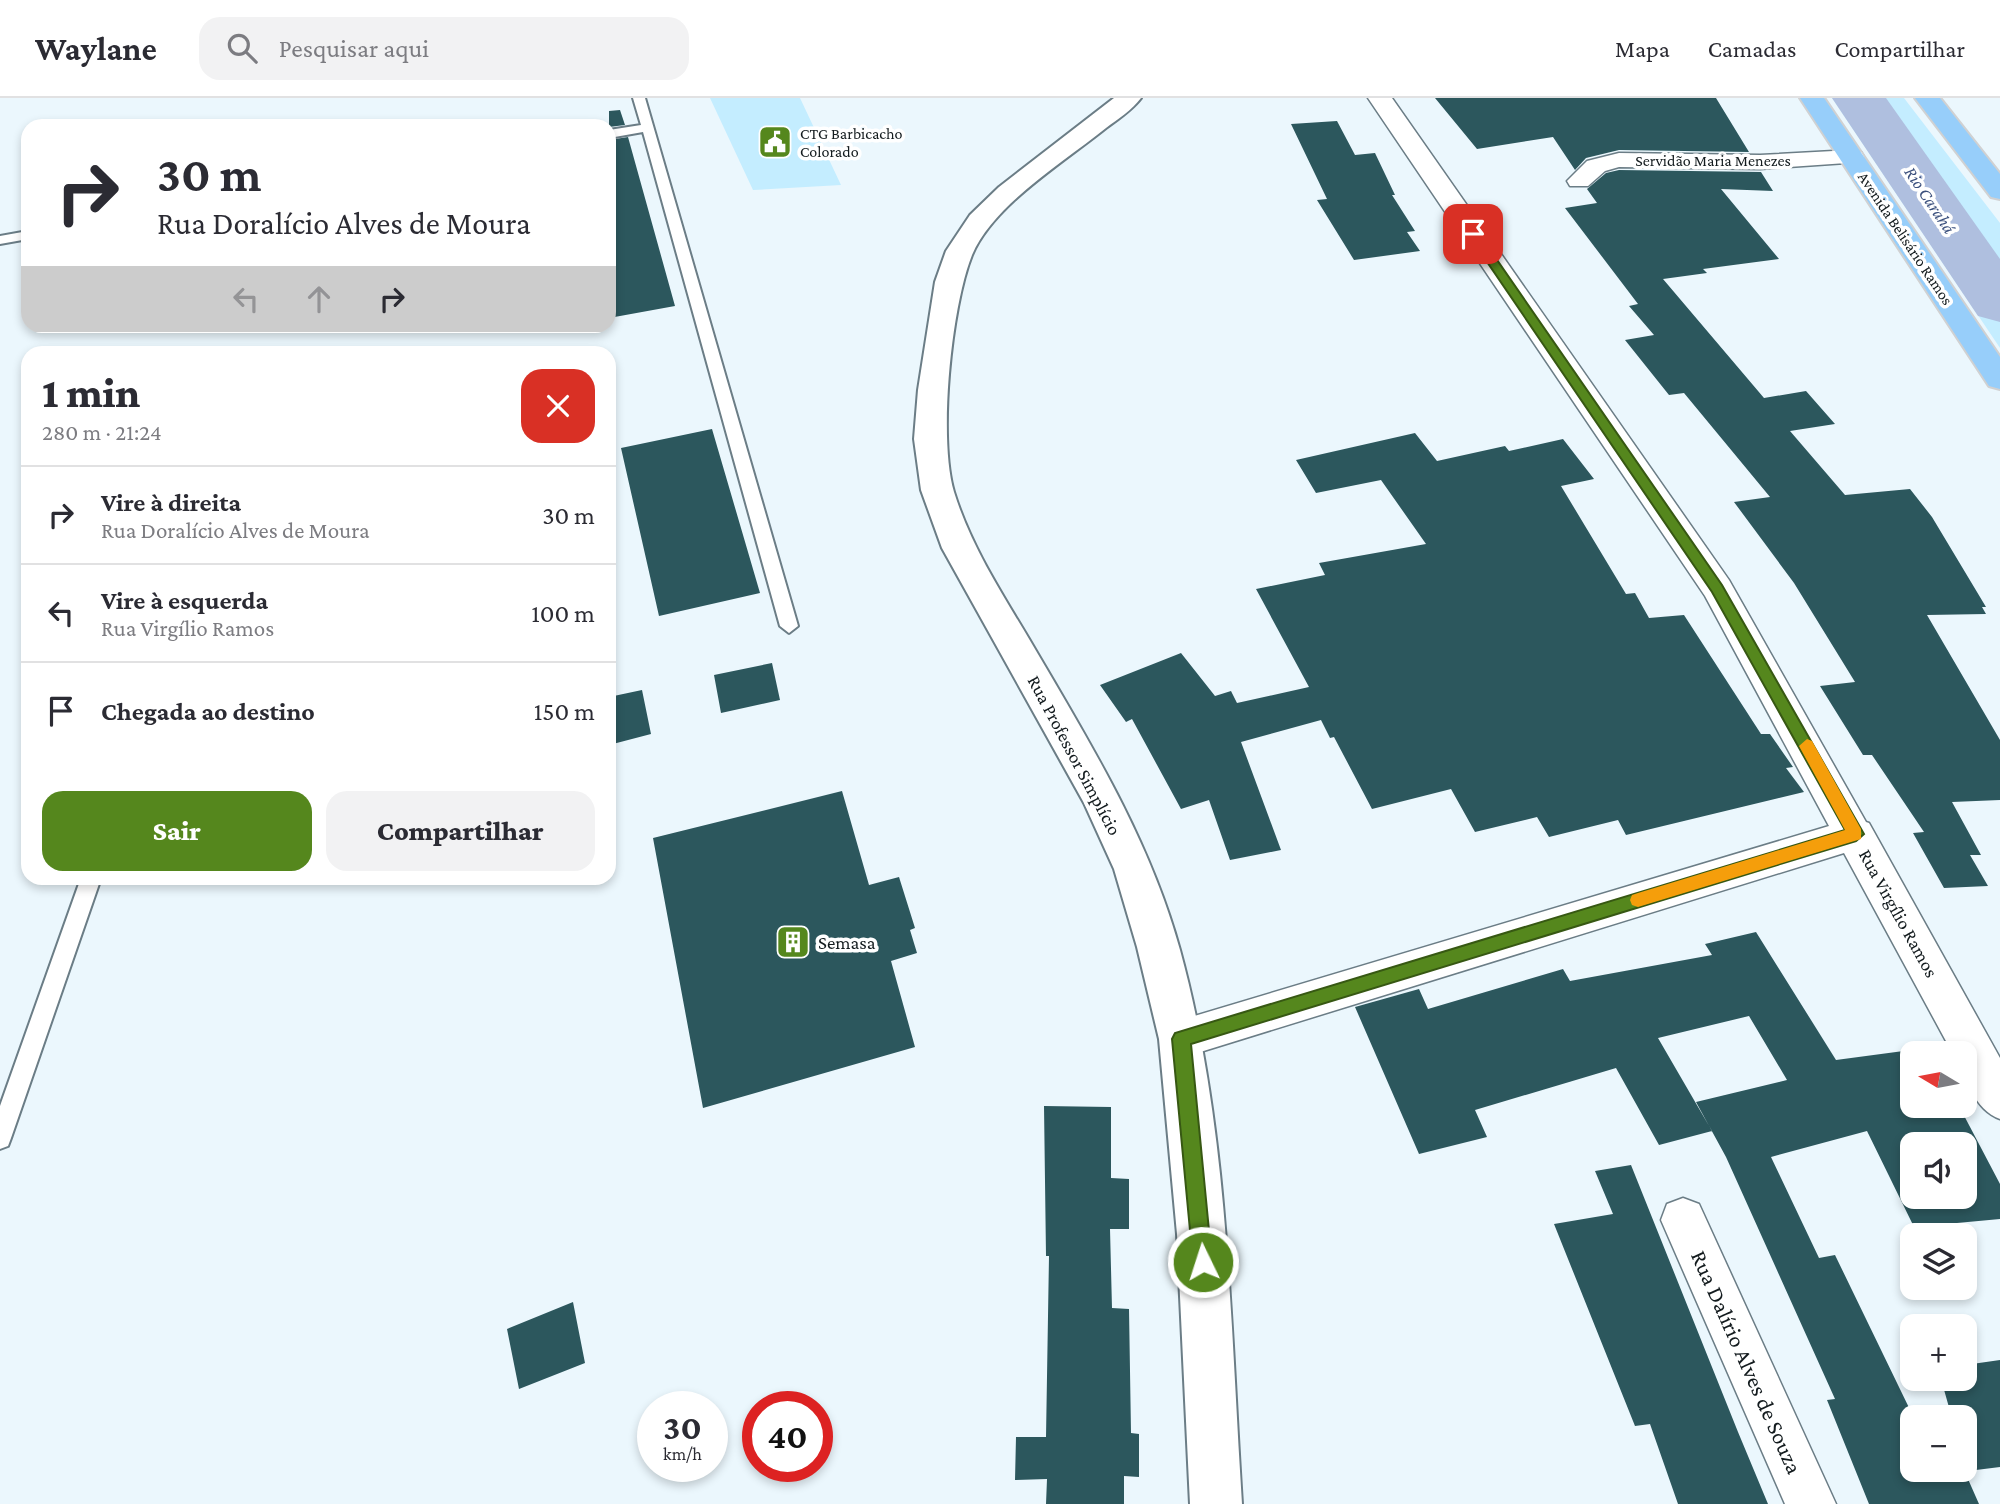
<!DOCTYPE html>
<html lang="pt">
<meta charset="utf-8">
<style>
body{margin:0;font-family:"Crimson Pro",serif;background:#f2f2f3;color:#2b2b33;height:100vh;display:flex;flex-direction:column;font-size:26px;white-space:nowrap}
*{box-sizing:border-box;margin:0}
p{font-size:23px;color:#7c7c81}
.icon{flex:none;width:38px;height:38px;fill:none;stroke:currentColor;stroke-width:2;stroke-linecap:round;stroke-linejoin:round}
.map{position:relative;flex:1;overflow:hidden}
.sheet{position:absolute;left:21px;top:248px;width:595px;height:539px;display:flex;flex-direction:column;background:#fff;border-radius:21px;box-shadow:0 4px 10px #0003}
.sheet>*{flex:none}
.guide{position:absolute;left:21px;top:21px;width:595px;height:214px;border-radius:21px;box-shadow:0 4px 10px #0003;background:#fff;color:#2b2b33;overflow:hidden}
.needle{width:46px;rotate:280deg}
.tools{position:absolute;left:1900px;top:943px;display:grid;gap:14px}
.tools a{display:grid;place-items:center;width:77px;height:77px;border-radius:14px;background:#fff;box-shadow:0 4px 10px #0003;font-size:35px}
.speed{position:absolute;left:637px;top:1293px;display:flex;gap:14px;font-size:35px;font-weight:700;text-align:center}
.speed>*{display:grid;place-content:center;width:91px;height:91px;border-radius:50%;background:#fff;box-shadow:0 4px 10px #0003;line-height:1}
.speed small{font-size:18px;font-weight:400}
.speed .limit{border:10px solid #d22;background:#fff;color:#111}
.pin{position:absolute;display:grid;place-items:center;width:60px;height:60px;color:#fff;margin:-30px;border-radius:14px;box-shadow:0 4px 10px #0006}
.me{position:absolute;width:77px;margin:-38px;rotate:356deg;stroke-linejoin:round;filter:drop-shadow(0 0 5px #0008)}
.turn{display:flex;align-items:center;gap:24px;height:147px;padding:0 21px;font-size:32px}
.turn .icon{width:91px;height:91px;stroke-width:2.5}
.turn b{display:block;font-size:49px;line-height:60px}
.lanes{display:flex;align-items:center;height:66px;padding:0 21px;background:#0003;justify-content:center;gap:35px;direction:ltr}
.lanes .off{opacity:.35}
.round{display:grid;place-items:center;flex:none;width:74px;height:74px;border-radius:21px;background:#f2f2f3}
.head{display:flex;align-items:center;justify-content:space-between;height:119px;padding:0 21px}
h1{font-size:42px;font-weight:800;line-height:52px}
.cta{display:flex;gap:14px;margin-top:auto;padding:14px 21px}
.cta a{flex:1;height:80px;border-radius:21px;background:#55871d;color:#fff;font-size:28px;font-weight:800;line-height:80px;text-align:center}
.cta a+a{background:#f2f2f3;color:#2b2b33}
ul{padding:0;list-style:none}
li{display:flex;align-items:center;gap:21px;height:98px;padding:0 21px;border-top:2px solid #e1e1e2}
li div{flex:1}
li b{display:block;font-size:26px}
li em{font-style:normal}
header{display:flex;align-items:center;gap:42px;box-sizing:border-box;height:98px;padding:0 35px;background:#fff;border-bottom:2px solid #e1e1e2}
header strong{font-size:33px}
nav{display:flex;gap:38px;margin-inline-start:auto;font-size:24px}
.search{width:490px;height:63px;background:#f2f2f3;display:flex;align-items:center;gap:18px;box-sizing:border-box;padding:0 24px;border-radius:21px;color:#7c7c81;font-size:26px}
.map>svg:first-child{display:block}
.green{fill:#c4edff}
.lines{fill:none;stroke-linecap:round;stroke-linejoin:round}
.river{fill:#afbfdf;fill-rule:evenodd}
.building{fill:#2c575d;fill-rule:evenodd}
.service-casing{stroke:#6b7d86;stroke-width:4}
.minor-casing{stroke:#6b7d86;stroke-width:3}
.tertiary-casing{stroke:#6b7d86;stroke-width:4}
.primary-casing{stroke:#d0d1d2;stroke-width:4}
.service{fill:#fff;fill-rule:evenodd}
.minor{fill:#fff;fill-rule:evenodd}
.tertiary{fill:#fff;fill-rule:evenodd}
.primary{fill:#97cefa;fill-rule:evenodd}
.route{fill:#55871d;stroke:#375813;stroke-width:2}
.slow{fill:#f59e0b}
.labels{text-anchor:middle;stroke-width:7;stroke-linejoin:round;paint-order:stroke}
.far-poi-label{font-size:16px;fill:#131b1e;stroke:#fff;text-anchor:start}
.far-street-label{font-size:16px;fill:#131b1e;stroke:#fff}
.far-water-label{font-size:18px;font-style:italic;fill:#3b507d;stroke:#fff}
.street-label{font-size:19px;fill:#131b1e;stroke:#fff}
.poi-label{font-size:19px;fill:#131b1e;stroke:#fff;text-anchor:start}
.near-street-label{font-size:23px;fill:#131b1e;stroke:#fff}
</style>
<header>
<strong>Waylane</strong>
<div class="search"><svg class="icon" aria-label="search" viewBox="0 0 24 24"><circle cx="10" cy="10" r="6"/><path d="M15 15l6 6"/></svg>Pesquisar aqui</div>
<nav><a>Mapa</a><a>Camadas</a><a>Compartilhar</a></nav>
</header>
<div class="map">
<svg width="2000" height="1406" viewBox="0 0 2000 1406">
<rect width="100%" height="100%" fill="#ebf7fd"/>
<path class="green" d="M710,0H800L841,87L753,92Z
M1832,0H1904L2000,125V250Z"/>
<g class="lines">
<path class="river" d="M1832,0H1886L2000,161V224L1978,218Z"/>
</g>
<path class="building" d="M1435,0H1716L1749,54L1619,52L1586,60L1575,72L1553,39L1477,51Z
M620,12L625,27L609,29V13Z
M1337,23L1355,57L1375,55L1395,97H1392L1415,133L1407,134L1420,153L1354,162L1317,102L1327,101L1291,26Z
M628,39L675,208L609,220V42Z
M1619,72L1761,74L1773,93L1721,91L1779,161L1703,171L1707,175L1663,181L1764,300L1806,293L1835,326L1790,333L1845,397L1910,391L1932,419L1986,509H1982L1986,516L1927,517L2000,642V702L1952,704L1981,757H1970L1988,788L1944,790L1913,735L1924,734L1872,657H1863L1820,588L1855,584L1794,485L1734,404L1770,399L1684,295L1669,297L1625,242L1654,237L1629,208L1638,206L1565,110L1597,105L1587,91L1606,75Z
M712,331L760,495L659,518L621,350Z
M1415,335L1437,363L1505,348L1509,353L1563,341L1594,381L1561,388L1626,496L1635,495L1649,520L1684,517L1761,636H1770L1793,669L1786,670L1804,694L1626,737L1618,722L1549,739L1537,719L1475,734L1451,691L1372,711L1334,639L1330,640L1321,622L1241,644L1281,752L1230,762L1209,702L1181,711L1132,621L1126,624L1100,587L1181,555L1215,598L1231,593L1237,605L1309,589L1256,491L1325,477L1319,465L1426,446L1381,382L1316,395L1296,362Z
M772,565L780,602L721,615L714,577Z
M642,592L651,636L609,647V599Z
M842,693L869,787L899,779L915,830L910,832L917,855L891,863L915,949L703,1010L653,740Z
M1756,834L1836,962L1926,950L1929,956H1913V1008H1959L2000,1086V1121L1914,1129L1867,1033L1771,1059L1819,1160L1835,1157L1914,1320L1913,1372H1964L1979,1406H1869L1827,1302L1835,1301L1726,1059L1696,1004L1787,982L1749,918L1658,940L1712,1033L1659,1047L1616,970L1475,1012L1487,1039L1419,1056L1355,909L1419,891L1428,911L1563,871L1570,883L1712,857L1705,846ZM1913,1046H1965V1099H1913Z
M1044,1008L1111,1009V1080L1129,1081V1131H1110L1112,1210L1129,1211L1131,1335L1139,1336V1379L1124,1378V1406H1046L1047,1381L1015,1382L1016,1339H1046L1049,1158H1046Z
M1631,1067L1738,1334L1768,1406H1678L1650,1326L1635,1328L1554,1126L1613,1116L1595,1073Z
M573,1204L585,1265L519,1291L507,1231Z
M2000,1262V1369L1968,1373L1965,1320H1952L1941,1281H1965V1267Z"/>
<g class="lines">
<defs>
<path id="service" d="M633,0H645L798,528L789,535L780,528L643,34L609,40V32L641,27Z
M28,133V141L0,146V138Z
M81,780H101L11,1040L8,1048L0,1051V1008Z"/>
<path id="minor" d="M1368,0H1392L1729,482L1866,724L1869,725L2000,960V1021C1974,1011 1965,982 1965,956H1953L1844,755L1181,960L1166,955L1160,941L1166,927L1181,922L1829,728L1705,498Z
M1852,52L1861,54L1864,59L1861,64L1760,71L1619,69L1605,73L1588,88H1570L1567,83L1587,63L1619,55L1760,57Z
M1683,1100L1699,1106L1836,1406H1785L1661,1122L1667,1106Z"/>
<path id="tertiary" d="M1114,0H1141C1132,12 1118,21 1106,30C1064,64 993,107 972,157C951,209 938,341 954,394C971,449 1003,497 1032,546C1090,645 1149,740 1180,852C1229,1031 1230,1222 1242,1406H1190L1177,1136L1159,941L1137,849L1114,771L1084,705L942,450L921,392L914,341L918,292L935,184L946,153L970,117L999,89Z"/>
<path id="primary" d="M1800,0H1824L2000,259V291L1989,288Z
M1915,0H1940L2000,76V101L1991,99Z"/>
</defs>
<use href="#service" class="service-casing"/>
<use href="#minor" class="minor-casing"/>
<use href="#tertiary" class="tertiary-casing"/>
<use href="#primary" class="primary-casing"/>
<use href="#service" class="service"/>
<use href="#minor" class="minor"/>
<use href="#tertiary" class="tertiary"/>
<use href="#primary" class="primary"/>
</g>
<path class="route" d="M1473,132L1477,133L1722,487L1864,736L1856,743L1191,946L1212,1164L1210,1171L1203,1174L1196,1171L1193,1164L1172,941L1175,935L1845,732L1712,494L1468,136Z"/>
<path class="slow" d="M1807,641L1812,643L1861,731V741L1638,809L1632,807L1630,802L1632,797L1638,795L1845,732L1799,648Z"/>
<defs>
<symbol id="civic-square" viewBox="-11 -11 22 22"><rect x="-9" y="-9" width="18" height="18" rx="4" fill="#55871d" stroke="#fff"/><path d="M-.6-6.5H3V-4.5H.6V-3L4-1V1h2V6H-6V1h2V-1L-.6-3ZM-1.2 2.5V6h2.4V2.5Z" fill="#fff"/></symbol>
<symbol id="building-square" viewBox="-11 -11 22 22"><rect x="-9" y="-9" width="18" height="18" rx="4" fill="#55871d" stroke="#fff"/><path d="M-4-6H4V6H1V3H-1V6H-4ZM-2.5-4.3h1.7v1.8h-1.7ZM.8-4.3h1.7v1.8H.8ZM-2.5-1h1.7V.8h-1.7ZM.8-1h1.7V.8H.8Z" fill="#fff"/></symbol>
</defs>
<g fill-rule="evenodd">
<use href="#civic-square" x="756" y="25" width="38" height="38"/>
<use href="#building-square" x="774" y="825" width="38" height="38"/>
</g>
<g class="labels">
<g class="far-poi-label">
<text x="800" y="41">CTG Barbicacho<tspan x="800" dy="18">Colorado</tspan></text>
</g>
<g class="far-street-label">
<text x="1713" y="68">Servidão Maria Menezes</text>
<text transform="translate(1906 140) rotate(56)" y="6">Avenida Belisário Ramos</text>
</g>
<g class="far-water-label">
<text transform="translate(1930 102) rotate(56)" y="6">Rio Carahá</text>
</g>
<g class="street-label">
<text transform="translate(1075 657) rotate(62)" y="7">Rua Professor Simplício</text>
<text transform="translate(1899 815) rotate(61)" y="7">Rua Virgílio Ramos</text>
</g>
<g class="poi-label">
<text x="818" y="851">Semasa</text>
</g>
<g class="near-street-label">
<text transform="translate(1747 1264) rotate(66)" y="8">Rua Dalírio Alves de Souza</text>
</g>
</g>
</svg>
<div class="tools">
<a><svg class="needle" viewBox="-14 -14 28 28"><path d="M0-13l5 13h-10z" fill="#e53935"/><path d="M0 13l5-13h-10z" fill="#7c7c81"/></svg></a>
<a><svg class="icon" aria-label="sound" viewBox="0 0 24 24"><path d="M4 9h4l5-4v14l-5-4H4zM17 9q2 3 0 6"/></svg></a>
<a><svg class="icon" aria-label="layers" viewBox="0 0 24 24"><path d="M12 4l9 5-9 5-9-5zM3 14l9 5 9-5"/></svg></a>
<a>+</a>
<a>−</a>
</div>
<div class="speed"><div>30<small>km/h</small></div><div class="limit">40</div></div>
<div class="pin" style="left:1473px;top:136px;background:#d93025"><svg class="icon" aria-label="arrive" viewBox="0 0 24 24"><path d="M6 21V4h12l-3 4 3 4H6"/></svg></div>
<svg class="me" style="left:1203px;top:1164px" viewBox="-20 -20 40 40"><circle r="17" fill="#55871d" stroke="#fff" stroke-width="3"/><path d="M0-11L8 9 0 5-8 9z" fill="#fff"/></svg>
<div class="guide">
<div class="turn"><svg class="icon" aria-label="right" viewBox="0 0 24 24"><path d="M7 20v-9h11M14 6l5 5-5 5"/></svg><div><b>30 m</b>Rua Doralício Alves de Moura</div></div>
<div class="lanes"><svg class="icon off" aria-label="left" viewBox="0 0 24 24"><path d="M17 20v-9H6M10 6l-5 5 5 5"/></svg><svg class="icon off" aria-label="ahead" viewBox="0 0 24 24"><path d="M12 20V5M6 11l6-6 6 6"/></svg><svg class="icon" aria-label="right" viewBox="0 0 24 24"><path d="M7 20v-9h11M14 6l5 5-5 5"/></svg></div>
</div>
<section class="sheet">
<div class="head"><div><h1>1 min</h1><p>280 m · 21:24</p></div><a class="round" style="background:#d93025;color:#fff"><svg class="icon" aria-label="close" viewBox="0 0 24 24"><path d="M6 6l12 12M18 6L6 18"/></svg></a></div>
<ul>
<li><svg class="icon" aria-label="right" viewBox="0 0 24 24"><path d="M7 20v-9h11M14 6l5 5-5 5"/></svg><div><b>Vire à direita</b><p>Rua Doralício Alves de Moura</p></div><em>30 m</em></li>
<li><svg class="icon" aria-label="left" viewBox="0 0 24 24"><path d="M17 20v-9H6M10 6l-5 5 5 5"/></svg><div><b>Vire à esquerda</b><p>Rua Virgílio Ramos</p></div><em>100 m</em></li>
<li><svg class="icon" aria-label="arrive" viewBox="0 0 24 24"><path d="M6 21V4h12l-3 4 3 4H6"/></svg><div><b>Chegada ao destino</b></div><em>150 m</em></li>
</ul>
<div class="cta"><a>Sair</a><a>Compartilhar</a></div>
</section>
</div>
